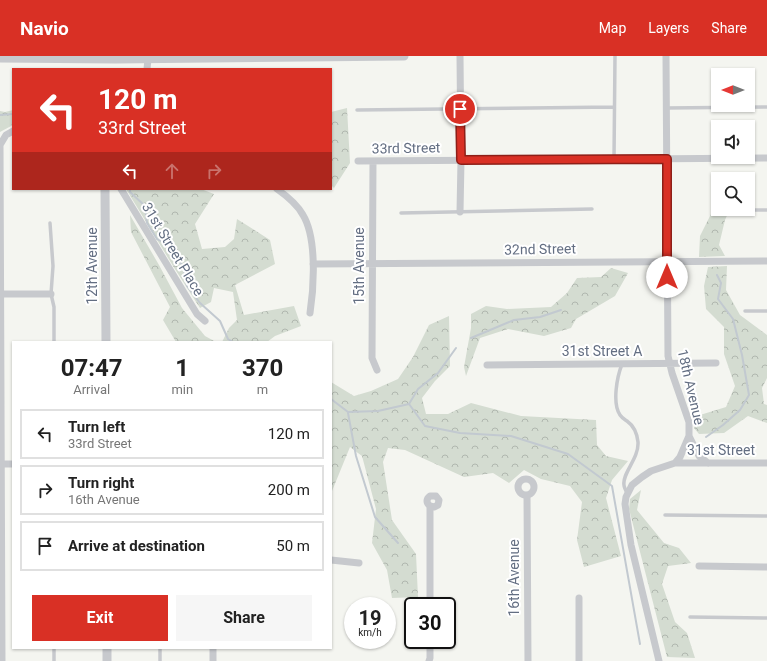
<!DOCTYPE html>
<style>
body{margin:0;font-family:Roboto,sans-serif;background:#f6f6f6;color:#222;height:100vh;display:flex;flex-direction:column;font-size:15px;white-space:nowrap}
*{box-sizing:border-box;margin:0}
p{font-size:13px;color:#767676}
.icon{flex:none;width:22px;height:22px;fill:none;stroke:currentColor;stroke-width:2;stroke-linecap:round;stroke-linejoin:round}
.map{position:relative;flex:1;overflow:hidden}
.drawer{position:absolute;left:12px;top:285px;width:320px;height:308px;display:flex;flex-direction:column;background:#fff;border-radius:0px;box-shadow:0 1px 3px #0004}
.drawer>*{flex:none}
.top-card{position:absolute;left:12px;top:12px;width:320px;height:122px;border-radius:0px;box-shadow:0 1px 3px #0004;background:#d93025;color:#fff;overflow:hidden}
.needle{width:26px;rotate:270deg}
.fabs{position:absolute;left:711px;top:12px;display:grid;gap:8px}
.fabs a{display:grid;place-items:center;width:44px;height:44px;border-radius:0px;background:#fff;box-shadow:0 1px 3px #0004;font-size:20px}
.speed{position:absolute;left:344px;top:541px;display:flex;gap:8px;font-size:20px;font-weight:700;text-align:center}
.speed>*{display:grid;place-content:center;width:52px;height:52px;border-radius:50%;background:#fff;box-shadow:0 1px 3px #0004;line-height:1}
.speed small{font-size:10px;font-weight:400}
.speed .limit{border:2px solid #111;border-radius:6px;background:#fff;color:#111}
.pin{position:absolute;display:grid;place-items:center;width:34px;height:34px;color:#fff;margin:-17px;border:2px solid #fff;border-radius:50%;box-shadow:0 1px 4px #0007}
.me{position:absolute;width:44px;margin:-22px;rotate:0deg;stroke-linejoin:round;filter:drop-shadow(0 0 3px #0008)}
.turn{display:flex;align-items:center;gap:14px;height:84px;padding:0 20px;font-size:18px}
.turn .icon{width:52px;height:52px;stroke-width:2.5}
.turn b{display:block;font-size:28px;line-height:34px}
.lanes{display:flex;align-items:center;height:38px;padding:0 20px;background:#0003;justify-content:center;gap:20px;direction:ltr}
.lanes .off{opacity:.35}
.eta{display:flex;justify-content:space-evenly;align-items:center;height:68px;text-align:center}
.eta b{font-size:24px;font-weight:700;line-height:28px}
.cta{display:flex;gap:8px;margin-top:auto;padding:8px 20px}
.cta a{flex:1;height:46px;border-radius:0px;background:#d93025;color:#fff;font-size:16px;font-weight:700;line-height:46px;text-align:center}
.cta a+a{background:#f6f6f6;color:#222}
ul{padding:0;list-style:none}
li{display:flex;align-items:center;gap:12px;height:50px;margin:0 8px 6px;padding:0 12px;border:2px solid #e0e0e0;border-radius:0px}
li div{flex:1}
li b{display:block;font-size:15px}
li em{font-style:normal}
header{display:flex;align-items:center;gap:24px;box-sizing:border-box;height:56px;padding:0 20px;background:#d93025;color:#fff}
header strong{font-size:19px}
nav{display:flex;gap:22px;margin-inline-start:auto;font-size:14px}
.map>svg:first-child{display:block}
.forest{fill:url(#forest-crowns)}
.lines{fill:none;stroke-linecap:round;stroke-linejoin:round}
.stream{stroke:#c2c9d0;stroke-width:2}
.service{stroke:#c7c9cd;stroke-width:3.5}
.minor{stroke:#c7c9cd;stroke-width:7}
.tertiary{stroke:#c7c9cd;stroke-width:9}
.route-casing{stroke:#8d1f18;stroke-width:10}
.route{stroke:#d93025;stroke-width:7}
.labels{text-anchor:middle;stroke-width:4;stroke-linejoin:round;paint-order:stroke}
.street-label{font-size:14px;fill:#636e82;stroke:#fff}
</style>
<header>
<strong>Navio</strong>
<nav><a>Map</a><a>Layers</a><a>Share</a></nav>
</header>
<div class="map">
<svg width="767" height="605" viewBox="0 0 767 605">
<defs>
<pattern id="forest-crowns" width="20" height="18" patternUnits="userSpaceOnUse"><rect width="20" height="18" fill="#d4dcd1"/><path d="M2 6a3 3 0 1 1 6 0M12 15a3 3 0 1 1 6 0" fill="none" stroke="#b0b7af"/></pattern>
</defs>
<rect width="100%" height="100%" fill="#f4f5f0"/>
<path class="forest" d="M347,52L350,107L334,132L331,129V56Z
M13,54V69L0,76V55L5,56Z
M126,133H201L214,138L195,168L202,193L225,191L234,183L237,163L270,184L275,208L235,229L244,259L294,250L301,270L275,280L267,286H222L229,272L237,264L233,236L214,232L211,246L200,252L173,210Z
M715,145H718V153H730L725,164L719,189L725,200L699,201L700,180L713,154Z
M130,159L159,209L182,252L205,280L216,286H176L163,264L170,251L131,176Z
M727,210L726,234L740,259L767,279V322L762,332L764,348L767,349V367L748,360L724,377L699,378L694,372L700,359L726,351L735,330L724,298V271L706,253L704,230L708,211Z
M611,212L628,217L615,240L576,263L571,272L544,280L508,273L480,282L466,320L464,311L471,272V258L486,250L507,253L551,251L567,237L577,222L601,221Z
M449,260L450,310L435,325L422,342L426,358H448L471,347L521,360L596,364L597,389L606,400L628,405L612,424L606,442L621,500L584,511L577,484L582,446L570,430L541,423L524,414L509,427L493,417L464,421L405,394L388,392L383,406L392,464L416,498L418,541L392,542L387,514L372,487L376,453L362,400L350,391L332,435L331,452V326L354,340L371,335L398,323L413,301L429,269Z
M641,434L637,454L664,487L679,492L691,507L668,510L662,528L675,566L687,577L695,602L667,601L629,453L630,443Z"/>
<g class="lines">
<path class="stream" d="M0,59L13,58
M130,133V136L145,150L147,167L157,183L166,187L183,210L187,230L200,247L220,265L228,283L233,286
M471,282L514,264L540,261L561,254
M331,343L348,356L378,355L409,348L425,370L460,377L511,380L568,398L612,430L640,588
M409,348L418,333L438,317L456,292
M348,357L356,400L375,461L398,487
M706,381L723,369L740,354L749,339L742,299L733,263L718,243L721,227L717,219"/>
<path class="service" d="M666,52L767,51
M357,54L614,51
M614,103L615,0
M741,154H767
M401,157L592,153
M50,167L53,210L51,238L54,251V286
M745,255H767
M622,308C617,321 612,347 620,359C622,362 624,363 627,365C634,370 637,377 638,386C639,403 622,417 624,429C624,431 626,435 627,437
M665,459L767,460
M690,561L767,562
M54,592V605
M160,592V605"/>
<path class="minor" d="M460,0L461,104L460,156
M147,13L148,3
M358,105L767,102
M373,105L372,302L377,314
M121,133L197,258L205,265
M277,133C287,140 297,148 303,159C317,182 314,231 310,257
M313,208L767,205
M0,238H51
M487,309L716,307
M689,380L699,400L708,407
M675,407H767
M0,408H13
M518 431a8 8 0 1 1 16 0a8 8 0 1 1-16 0Z
M527,439L528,605
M430,450L434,451L438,449L439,444L436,440H430C426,443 426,447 430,450V550
M331,504L359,507
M699,510L767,511
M579,542V605
M213,592V605
M2,605L0,89L6,79L13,75
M429,605L430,602V584
M659,605L631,489L625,448L626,441L632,429L642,421L651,415L675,407L680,401L689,380V366L672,317L668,300L666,0"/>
<path class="tertiary" d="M0,2L116,3L404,0
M105,133L106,286
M107,592V605"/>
</g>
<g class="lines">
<defs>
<path id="route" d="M460,53L461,104L667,103V221"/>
</defs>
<use href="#route" class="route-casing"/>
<use href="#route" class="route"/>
</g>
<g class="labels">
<g class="street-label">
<text transform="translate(406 92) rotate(-1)" y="5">33rd Street</text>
<text transform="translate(173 193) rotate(59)" y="5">31st Street Place</text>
<text transform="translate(540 193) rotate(-1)" y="5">32nd Street</text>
<text transform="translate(92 210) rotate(-90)" y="5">12th Avenue</text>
<text transform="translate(359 210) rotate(-90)" y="5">15th Avenue</text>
<text x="602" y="300">31st Street A</text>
<text transform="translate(691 331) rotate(77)" y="5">18th Avenue</text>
<text x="721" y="399">31st Street</text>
<text transform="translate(514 522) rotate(-90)" y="5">16th Avenue</text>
</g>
</g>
</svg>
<div class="fabs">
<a><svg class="needle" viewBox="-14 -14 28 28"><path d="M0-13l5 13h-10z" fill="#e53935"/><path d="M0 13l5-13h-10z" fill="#767676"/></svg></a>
<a><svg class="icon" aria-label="sound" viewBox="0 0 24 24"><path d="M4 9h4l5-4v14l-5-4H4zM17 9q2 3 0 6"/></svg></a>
<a><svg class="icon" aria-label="search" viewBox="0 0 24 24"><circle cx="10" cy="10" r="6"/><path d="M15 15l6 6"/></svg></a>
</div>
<div class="speed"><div>19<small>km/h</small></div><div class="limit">30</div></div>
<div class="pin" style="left:460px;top:53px;background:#d93025"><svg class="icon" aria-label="arrive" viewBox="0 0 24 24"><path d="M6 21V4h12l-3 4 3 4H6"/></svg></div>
<svg class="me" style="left:667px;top:221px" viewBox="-20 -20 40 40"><circle r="19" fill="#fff"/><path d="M0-13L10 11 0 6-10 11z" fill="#d93025"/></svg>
<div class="top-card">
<div class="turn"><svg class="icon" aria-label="left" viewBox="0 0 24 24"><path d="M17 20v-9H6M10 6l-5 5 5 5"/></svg><div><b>120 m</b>33rd Street</div></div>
<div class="lanes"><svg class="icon" aria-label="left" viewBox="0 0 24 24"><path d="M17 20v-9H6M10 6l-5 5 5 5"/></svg><svg class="icon off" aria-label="ahead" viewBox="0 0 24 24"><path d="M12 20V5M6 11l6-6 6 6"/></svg><svg class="icon off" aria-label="right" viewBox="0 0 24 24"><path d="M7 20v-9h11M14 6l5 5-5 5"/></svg></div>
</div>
<section class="drawer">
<div class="eta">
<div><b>07:47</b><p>Arrival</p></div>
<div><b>1</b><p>min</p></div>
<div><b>370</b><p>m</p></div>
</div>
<ul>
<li><svg class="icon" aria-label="left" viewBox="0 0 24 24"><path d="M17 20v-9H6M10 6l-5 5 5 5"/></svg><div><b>Turn left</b><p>33rd Street</p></div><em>120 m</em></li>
<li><svg class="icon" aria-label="right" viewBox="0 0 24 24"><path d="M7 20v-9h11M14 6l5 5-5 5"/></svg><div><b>Turn right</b><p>16th Avenue</p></div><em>200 m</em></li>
<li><svg class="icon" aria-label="arrive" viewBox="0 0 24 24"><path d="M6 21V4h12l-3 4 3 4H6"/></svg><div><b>Arrive at destination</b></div><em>50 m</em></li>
</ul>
<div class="cta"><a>Exit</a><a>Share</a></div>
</section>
</div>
